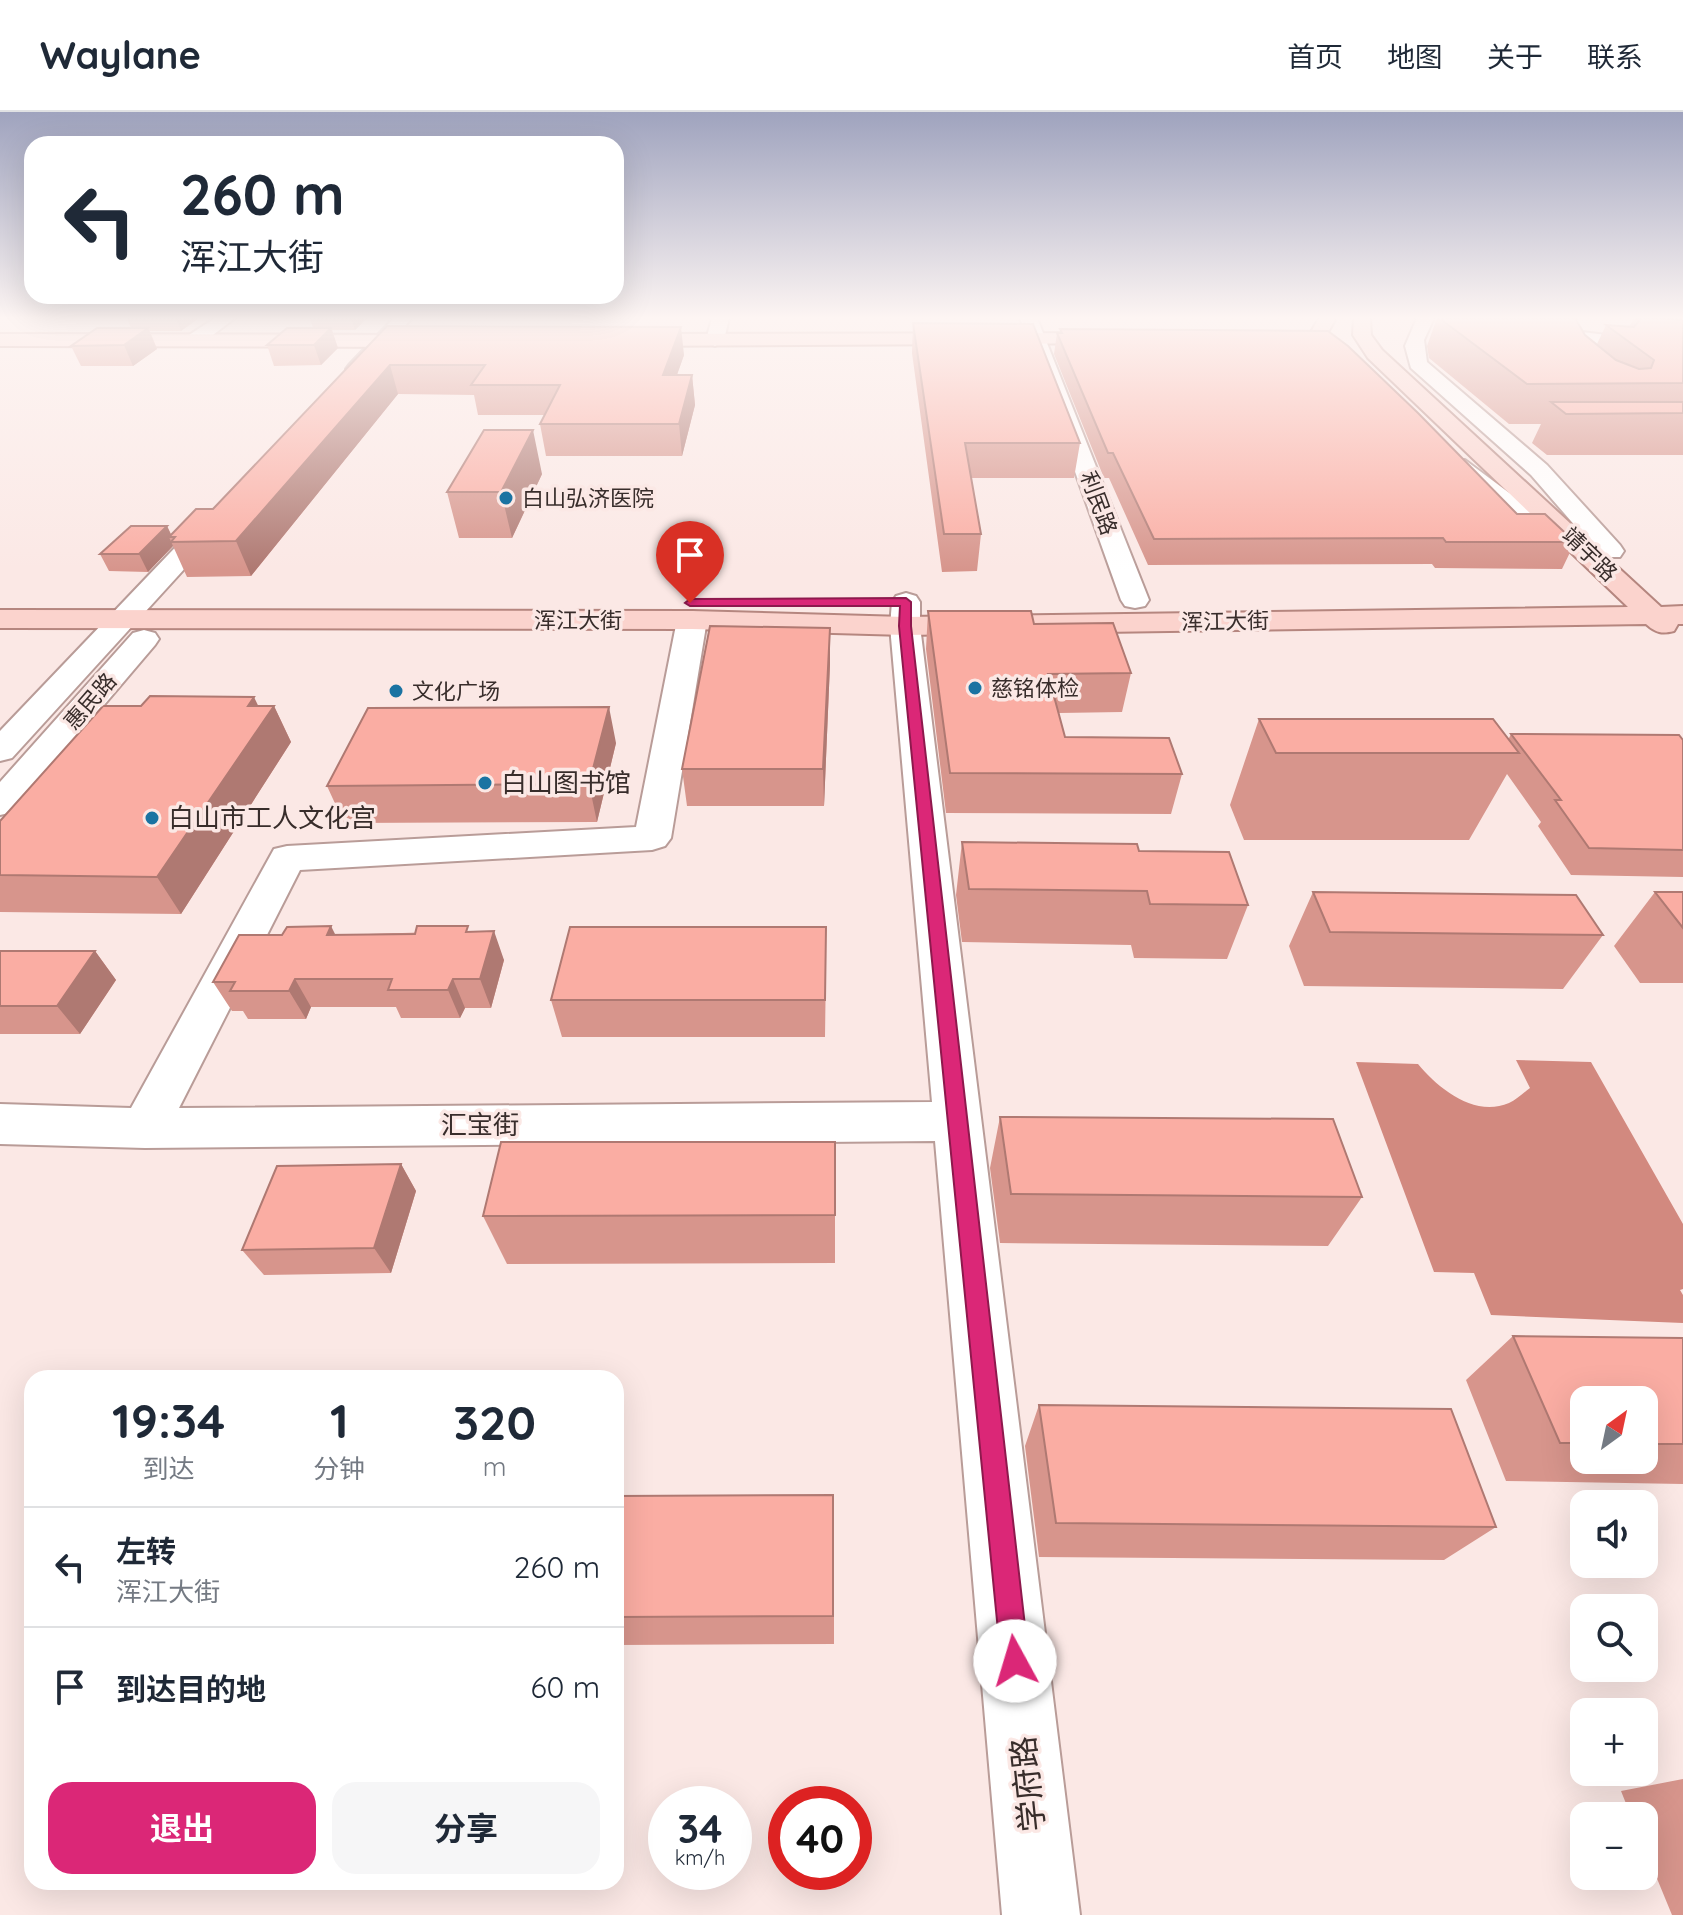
<!DOCTYPE html>
<html lang="zh">
<meta charset="utf-8">
<style>
body{margin:0;font-family:Quicksand,"Noto Sans SC",sans-serif;background:#f6f6f7;color:#1f2937;height:100vh;display:flex;flex-direction:column;font-size:30px;white-space:nowrap}
*{box-sizing:border-box;margin:0}
p{font-size:26px;color:#747a83}
.icon{flex:none;width:44px;height:44px;fill:none;stroke:currentColor;stroke-width:2;stroke-linecap:round;stroke-linejoin:round}
.map{position:relative;flex:1;overflow:hidden}
.sheet{position:absolute;left:24px;top:1258px;width:600px;height:520px;display:flex;flex-direction:column;background:#fff;border-radius:24px;box-shadow:0 8px 32px #0002}
.sheet>*{flex:none}
.banner{position:absolute;left:24px;top:24px;width:600px;height:168px;border-radius:24px;box-shadow:0 8px 32px #0002;background:#fff;color:#1f2937;overflow:hidden}
.needle{width:52px;rotate:33deg}
.fabs{position:absolute;left:1570px;top:1274px;display:grid;gap:16px}
.fabs a{display:grid;place-items:center;width:88px;height:88px;border-radius:16px;background:#fff;box-shadow:0 8px 32px #0002;font-size:40px}
.speed{position:absolute;left:648px;top:1674px;display:flex;gap:16px;font-size:40px;font-weight:700;text-align:center}
.speed>*{display:grid;place-content:center;width:104px;height:104px;border-radius:50%;background:#fff;box-shadow:0 8px 32px #0002;line-height:1}
.speed small{font-size:20px;font-weight:400}
.speed .limit{border:12px solid #d22;background:#fff;color:#111}
.pin{position:absolute;display:grid;place-items:center;width:68px;height:68px;color:#fff;margin:-82px -34px;border-radius:50% 50% 50% 0;rotate:-45deg;box-shadow:0 0 8px #0007}
.pin .icon{rotate:45deg}
.me{position:absolute;width:88px;margin:-44px;rotate:354deg;stroke-linejoin:round;filter:drop-shadow(0 0 6px #0008)}
.turn{display:flex;align-items:center;gap:28px;height:168px;padding:0 24px;font-size:36px}
.turn .icon{width:104px;height:104px;stroke-width:2.5}
.turn b{display:block;font-size:56px;line-height:68px}
.eta{display:flex;justify-content:space-evenly;align-items:center;height:136px;text-align:center}
.eta b{font-size:48px;font-weight:700;line-height:56px}
.action{display:flex;gap:16px;margin-top:auto;padding:16px 24px}
.action a{flex:1;height:92px;border-radius:24px;background:#db2777;color:#fff;font-size:32px;font-weight:700;line-height:92px;text-align:center}
.action a+a{background:#f6f6f7;color:#1f2937}
ul{padding:0;list-style:none}
li{display:flex;align-items:center;gap:24px;height:120px;padding:0 24px;border-top:2px solid #e0e1e3}
li div{flex:1}
li b{display:block;font-size:30px}
li em{font-style:normal}
header{display:flex;align-items:center;gap:48px;box-sizing:border-box;height:112px;padding:0 40px;background:#fff;border-bottom:2px solid #e0e1e3}
header strong{font-size:38px}
nav{display:flex;gap:44px;margin-inline-start:auto;font-size:28px}
.map>svg:first-child{display:block}
.water{fill:#d2897f}
.lines{fill:none;stroke-linecap:round;stroke-linejoin:round}
.minor-casing{stroke:#b99c98;stroke-width:4}
.major-casing{stroke:#b5867f;stroke-width:4}
.minor{fill:#fff;fill-rule:evenodd}
.major{fill:#fbd3cd;fill-rule:evenodd}
.wall{fill:#d7958c;fill-rule:evenodd}
.shaded-wall{fill:#af7972}
.building{fill:#faada3;stroke:#af7972;stroke-width:2}
.route{fill:#db2777;stroke:#8e194d;stroke-width:2}
.poi-dot{fill:#1a73a2;stroke:#fbe8e5;stroke-width:3}
.labels{text-anchor:middle;stroke-width:7;stroke-linejoin:round;paint-order:stroke}
.far-poi-label{font-size:22px;fill:#382d2b;stroke:#fbe8e5;text-anchor:start}
.far-street-label{font-size:22px;fill:#382d2b;stroke:#fbe8e5}
.poi-label{font-size:26px;fill:#382d2b;stroke:#fbe8e5;text-anchor:start}
.street-label{font-size:26px;fill:#382d2b;stroke:#fbe8e5}
.near-street-label{font-size:32px;fill:#382d2b;stroke:#fbe8e5}
</style>
<header>
<strong>Waylane</strong>
<nav><a>首页</a><a>地图</a><a>关于</a><a>联系</a></nav>
</header>
<div class="map">
<svg width="1683" height="1803" viewBox="0 0 1683 1803">
<rect width="100%" height="100%" fill="#fbe8e5"/>
<path class="water" d="M1516,948L1591,950L1683,1112V1177L1680,1178L1683,1183V1211L1491,1203L1474,1161L1434,1160L1356,950L1418,952C1438,976 1474,1006 1509,991C1516,988 1523,981 1530,976Z"/>
<g class="lines">
<defs>
<path id="minor" d="M215,206H235L200,233H186L184,229L186,225Z
M394,206H412L363,261H349L346,257L349,253Z
M712,206H729L724,228L715,234L706,228Z
M1020,206H1037L1149,488L1145,494L1135,496L1125,494L1121,488Z
M1417,206H1434L1424,228L1427,250L1547,353L1620,433L1624,439L1620,445H1602L1590,431L1586,437H1568L1490,390L1449,358L1445,353L1449,348H1465L1508,380L1584,424L1531,363L1411,256L1405,234Z
M1531,214L1683,232V244L1525,223L1522,219L1525,215Z
M219,396L228,399L232,404L228,409L12,646L0,649V619L210,399Z
M906,481L916,484L920,490V514L1080,1803H1002L935,1029L145,1036L0,1032V992L131,996L274,737L287,734L636,715L677,508L682,502L692,499L702,502L707,508L671,726L665,734L652,738L300,758L179,996L932,990L890,514L892,490L896,484Z
M144,518L155,521L159,527L155,533L13,700L0,703V670L133,521Z"/>
<path id="major" d="M1319,206H1336L1323,229L1262,230L1253,225L1262,220H1311Z
M1354,206H1370L1371,223L1382,238L1661,495L1683,494V512H1678L1674,519C1662,522 1656,521 1646,512L905,523L692,517L0,516V498L692,499L905,505L1628,495L1368,246L1353,223Z
M1118,221L1127,227L1124,231L622,234L613,228L622,222Z
M0,222L434,223L443,229L434,235L0,234Z"/>
</defs>
<use href="#minor" class="minor-casing"/>
<use href="#major" class="major-casing"/>
<use href="#minor" class="minor"/>
<use href="#major" class="major"/>
</g>
<path class="wall" d="M127,206H199L181,219H150L157,237L133,254H81L71,234L131,216Z
M310,206H367L355,218H332L338,236L321,253L274,254L267,233L313,216Z
M1437,206H1579L1577,209L1585,223L1597,232L1606,213L1629,215L1634,206H1662L1683,208V343H1547L1532,331L1541,312H1509L1429,246L1427,234Z
M913,211L1080,331L1074,366H971L981,422L977,459L942,460L912,241Z
M387,214L684,243L677,263H692L695,293L682,344H546L540,312L545,303H478L474,283L398,282L251,464L187,465L173,434L148,460L109,459L100,442L167,414L171,422L213,397Z
M1060,217L1517,402L1575,430L1562,457L1435,456L1432,452L1148,453L1109,366H1104L1054,242L1057,221H1060Z
M542,362L512,426H459L447,380Z
M928,499L1034,512L1131,561L1122,600L1059,601L1065,625L1182,662L1171,702L946,701L926,537Z
M830,516V552L824,694H687L682,657Z
M258,594H274L291,630L181,802L0,800V709Z
M1259,607L1508,628L1511,622L1683,628V765L1571,763L1538,714L1541,710L1507,662L1469,728H1244L1230,693Z
M616,631L597,710L344,711L327,674Z
M962,730L1139,739L1248,793L1227,847L1134,846L1131,833L962,830L956,783Z
M1313,780L1603,823L1563,877L1304,874L1289,834Z
M1655,780H1683V871H1640L1614,834Z
M470,819L504,848L491,896H465L460,906H401L396,895H311L306,907H248L243,899H232L213,870L335,823Z
M0,839H95L116,868L80,922H0Z
M826,853L825,925H562L551,888Z
M1000,1005L1362,1085L1328,1134L1000,1131L990,1056Z
M835,1030V1151L507,1152L483,1104Z
M401,1052L416,1079L391,1161L264,1163L242,1138Z
M1513,1224L1683,1226V1372L1506,1369L1466,1268ZM1584,1288H1644V1348H1584Z
M1039,1293L1496,1415L1444,1448L1039,1445L1025,1334Z
M616,1384L834,1419V1532L616,1533Z
M1683,1667V1803H1672L1644,1735V1704H1631L1621,1679Z"/>
<path class="shaded-wall" d="M176,206H199L181,219Z
M351,206H367L355,218Z
M681,215L684,243L666,293L663,263Z
M148,216L157,237L133,254L124,233Z
M331,216L338,236L321,253L314,233Z
M390,253L398,282L251,464L236,429Z
M692,263L695,293L682,344L679,312Z
M533,318L542,362L512,426L501,380Z
M167,414L172,425H169L173,434L148,460L139,442Z
M830,516V552L824,694L823,657Z
M254,585L265,608L274,594L291,630L181,802L157,765L248,594Z
M609,595L616,631L597,710L589,672Z
M331,814L345,842L327,823Z
M494,819L504,848L491,896L480,867Z
M95,839L116,868L80,922L57,894Z
M295,867L311,895L306,907L289,879Z
M453,867L465,896L460,906L448,878Z
M401,1052L416,1079L391,1161L374,1136Z"/>
<path class="building" d="M1442,206H1575L1585,223L1616,248L1639,257L1651,256L1654,248L1606,213L1634,215L1640,208L1638,206H1662L1683,208V271L1527,272L1443,209Z
M913,211L1033,212L1080,331H965L981,422H944Z
M387,214L681,215L663,263H692L679,312H540L560,273H471L485,253H390L236,429L171,430L175,425H169L196,397H213Z
M97,216H148L124,233L71,234Z
M287,216H331L314,233H267Z
M1060,217L1328,219L1348,234L1418,301L1517,402H1545L1575,430H1446L1443,426L1154,427L1113,341H1108L1057,221H1062Z
M1551,290H1683V301L1566,302Z
M484,318H533L501,380H447Z
M131,414H167L139,442H100Z
M928,499H1031L1034,512L1113,511L1131,561L1048,562L1065,625L1169,626L1182,662L950,661Z
M710,514L830,516L823,657H682Z
M150,584L254,585L248,594H274L157,765L0,763V709L103,594H141Z
M609,595L589,672L327,674L368,596Z
M1259,607H1493L1519,641H1276Z
M1511,622L1679,623L1683,628V738L1589,736L1555,688H1561Z
M962,730L1137,732L1139,739L1229,740L1248,793L1150,792L1147,779L969,777Z
M1313,780L1576,783L1603,823L1330,820Z
M1655,780H1683V816Z
M331,814L327,823L415,822L417,814H468L466,820L494,819L480,867H453L448,878H388L392,867H295L289,879H230L235,870H213L239,823H282L287,815Z
M570,815H826L825,888H551Z
M0,839H95L57,894H0Z
M1000,1005L1333,1007L1362,1085L1011,1082Z
M501,1030H835V1103L483,1104Z
M401,1052L374,1136L242,1138L277,1054Z
M1513,1224L1683,1226V1332H1644V1288H1584V1331H1560Z
M1039,1293L1451,1297L1496,1415L1056,1411Z
M833,1383V1504L616,1505V1384Z"/>
<linearGradient id="sky" x2="0" y2="1"><stop stop-color="#9fa3be"/><stop offset="0.45" stop-color="#fdf5f3"/><stop offset="1" stop-color="#fdf5f3" stop-opacity="0"/></linearGradient>
<rect width="1683" height="458" fill="url(#sky)"/>
<path class="route" d="M906,486L911,490V514L1029,1549L1025,1559L1015,1563L1005,1559L1001,1549L899,514L900,494H690L685,491L690,487Z"/>
<g class="poi-dot">
<circle cx="506" cy="386" r="8"/>
<circle cx="975" cy="576" r="8"/>
<circle cx="396" cy="579" r="8"/>
<circle cx="485" cy="671" r="8"/>
<circle cx="152" cy="706" r="8"/>
</g>
<g class="labels">
<g class="far-poi-label">
<text x="522" y="394">白山弘济医院</text>
<text x="991" y="584">慈铭体检</text>
<text x="412" y="587">文化广场</text>
</g>
<g class="far-street-label">
<text transform="translate(1099 391) rotate(70)" y="8">利民路</text>
<text transform="translate(1590 442) rotate(44)" y="8">靖宇路</text>
<text x="578" y="516">浑江大街</text>
<text transform="translate(1225 509) rotate(-1)" y="8">浑江大街</text>
<text transform="translate(90 589) rotate(-49)" y="8">惠民路</text>
</g>
<g class="poi-label">
<text x="501" y="680">白山图书馆</text>
<text x="168" y="715">白山市工人文化宫</text>
</g>
<g class="street-label">
<text x="480" y="1022">汇宝街</text>
</g>
<g class="near-street-label">
<text transform="translate(1028 1672) rotate(-96)" y="11">学府路</text>
</g>
</g>
</svg>
<div class="fabs">
<a><svg class="needle" viewBox="-14 -14 28 28"><path d="M0-13l5 13h-10z" fill="#e53935"/><path d="M0 13l5-13h-10z" fill="#747a83"/></svg></a>
<a><svg class="icon" aria-label="sound" viewBox="0 0 24 24"><path d="M4 9h4l5-4v14l-5-4H4zM17 9q2 3 0 6"/></svg></a>
<a><svg class="icon" aria-label="search" viewBox="0 0 24 24"><circle cx="10" cy="10" r="6"/><path d="M15 15l6 6"/></svg></a>
<a>+</a>
<a>−</a>
</div>
<div class="speed"><div>34<small>km/h</small></div><div class="limit">40</div></div>
<div class="pin" style="left:690px;top:491px;background:#d93025"><svg class="icon" aria-label="arrive" viewBox="0 0 24 24"><path d="M6 21V4h12l-3 4 3 4H6"/></svg></div>
<svg class="me" style="left:1015px;top:1549px" viewBox="-20 -20 40 40"><circle r="19" fill="#fff"/><path d="M0-13L10 11 0 6-10 11z" fill="#db2777"/></svg>
<div class="banner">
<div class="turn"><svg class="icon" aria-label="left" viewBox="0 0 24 24"><path d="M17 20v-9H6M10 6l-5 5 5 5"/></svg><div><b>260 m</b>浑江大街</div></div>
</div>
<section class="sheet">
<div class="eta">
<div><b>19:34</b><p>到达</p></div>
<div><b>1</b><p>分钟</p></div>
<div><b>320</b><p>m</p></div>
</div>
<ul>
<li><svg class="icon" aria-label="left" viewBox="0 0 24 24"><path d="M17 20v-9H6M10 6l-5 5 5 5"/></svg><div><b>左转</b><p>浑江大街</p></div><em>260 m</em></li>
<li><svg class="icon" aria-label="arrive" viewBox="0 0 24 24"><path d="M6 21V4h12l-3 4 3 4H6"/></svg><div><b>到达目的地</b></div><em>60 m</em></li>
</ul>
<div class="action"><a>退出</a><a>分享</a></div>
</section>
</div>
